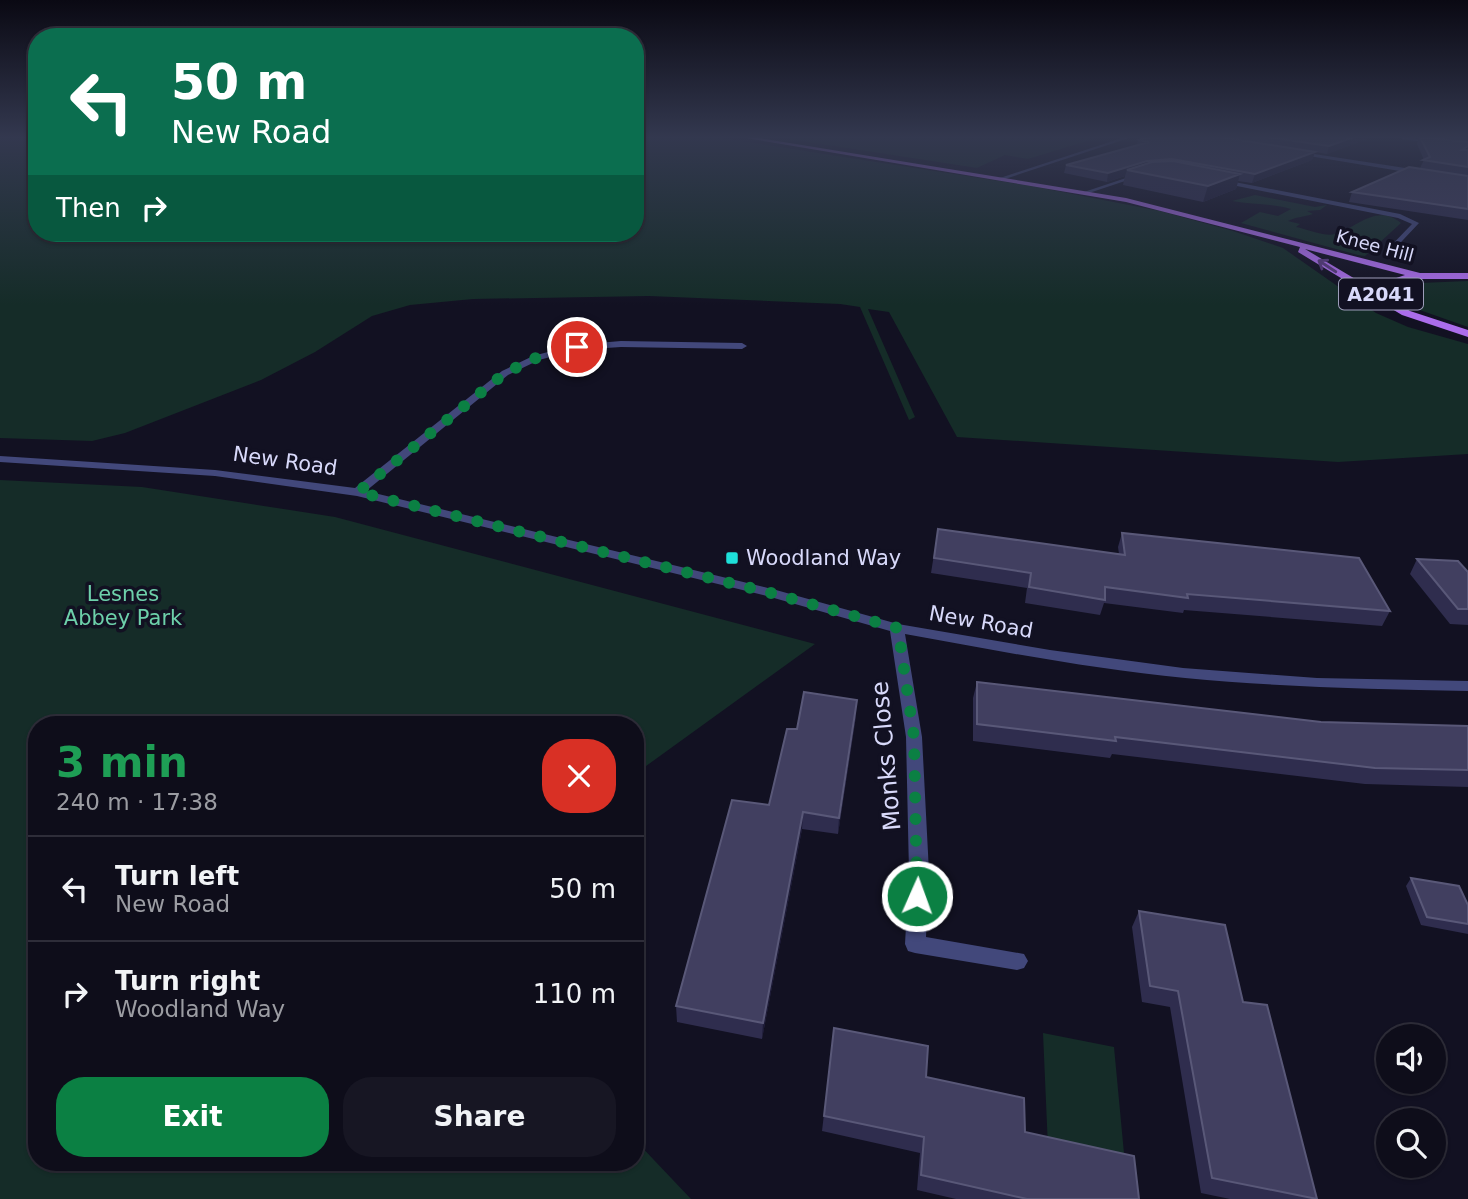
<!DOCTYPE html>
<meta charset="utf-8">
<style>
body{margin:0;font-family:"DejaVu Sans",sans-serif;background:#171623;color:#f1f3f6;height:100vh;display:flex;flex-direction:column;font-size:26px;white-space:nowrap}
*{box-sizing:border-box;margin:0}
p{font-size:23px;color:#9b9ca2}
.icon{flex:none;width:38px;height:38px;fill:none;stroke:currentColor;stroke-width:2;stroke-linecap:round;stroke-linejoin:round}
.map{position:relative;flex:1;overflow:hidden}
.panel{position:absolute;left:28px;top:716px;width:616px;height:455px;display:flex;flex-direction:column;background:#0e0d1a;border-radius:28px;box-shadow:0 2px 5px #0004,0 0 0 2px #2e2d39}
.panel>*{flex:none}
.guide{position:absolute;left:28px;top:28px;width:616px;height:214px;border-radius:28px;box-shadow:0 2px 5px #0004,0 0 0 2px #2e2d39;background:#0b6e4f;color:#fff;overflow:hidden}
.tools{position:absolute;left:1376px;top:1024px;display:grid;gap:14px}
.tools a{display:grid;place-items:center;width:70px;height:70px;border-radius:50%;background:#0e0d1a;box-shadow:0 2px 5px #0004,0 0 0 2px #2e2d39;font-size:35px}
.pin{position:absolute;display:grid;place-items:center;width:60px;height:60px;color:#fff;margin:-30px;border:4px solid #fff;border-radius:50%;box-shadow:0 2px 7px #0007}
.me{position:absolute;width:77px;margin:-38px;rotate:2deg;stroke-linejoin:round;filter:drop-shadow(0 0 5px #0008)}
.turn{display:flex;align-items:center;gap:24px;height:147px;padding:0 28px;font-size:32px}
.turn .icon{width:91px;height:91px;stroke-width:2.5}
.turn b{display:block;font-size:49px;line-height:60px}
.then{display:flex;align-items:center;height:66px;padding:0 28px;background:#0003;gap:14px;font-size:26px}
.round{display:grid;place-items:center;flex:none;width:74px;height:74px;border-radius:28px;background:#171623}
.head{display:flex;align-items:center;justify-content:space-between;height:119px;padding:0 28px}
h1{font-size:42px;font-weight:800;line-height:52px;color:#1e9e55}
.button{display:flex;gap:14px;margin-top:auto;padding:14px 28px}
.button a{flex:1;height:80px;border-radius:28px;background:#0b8043;color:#fff;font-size:28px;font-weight:800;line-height:80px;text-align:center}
.button a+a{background:#171623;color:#f1f3f6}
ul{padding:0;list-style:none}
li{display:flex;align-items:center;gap:21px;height:105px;padding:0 28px;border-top:2px solid #2e2d39}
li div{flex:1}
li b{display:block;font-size:26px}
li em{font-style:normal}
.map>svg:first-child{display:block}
.green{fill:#152c28}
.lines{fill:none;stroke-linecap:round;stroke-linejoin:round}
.street{fill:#42487b;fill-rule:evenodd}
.primary{fill:#ab6deb;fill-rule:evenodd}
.wall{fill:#2f2d4e}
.shaded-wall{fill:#1c1a35}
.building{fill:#413f60;stroke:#595878;stroke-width:2}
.oneway{stroke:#573a7c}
.route{stroke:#0b8043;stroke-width:12;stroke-dasharray:0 21.6}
.poi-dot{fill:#1ee0d9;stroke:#121122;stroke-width:2.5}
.labels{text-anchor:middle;stroke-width:7;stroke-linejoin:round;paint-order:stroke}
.far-street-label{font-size:18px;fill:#d8d9fa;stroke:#121122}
.shield{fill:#121122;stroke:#9d9db9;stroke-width:2}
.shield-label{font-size:19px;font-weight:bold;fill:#d8d9fa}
.street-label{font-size:21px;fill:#d8d9fa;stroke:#121122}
.poi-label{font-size:21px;fill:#d8d9fa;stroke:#121122;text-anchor:start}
.park-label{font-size:21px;fill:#6dd0aa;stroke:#121122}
.near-street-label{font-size:24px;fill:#d8d9fa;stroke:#121122}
</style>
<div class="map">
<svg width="1468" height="1199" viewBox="0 0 1468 1199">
<rect width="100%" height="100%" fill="#121122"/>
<path class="green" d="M0,137H37V233H635V137H716L1031,186L1160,211L1233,231L1283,248L1376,313L1408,327L1468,344V454L1338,462L957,437L889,312L868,309L915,417L909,420L860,307L840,304L649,296L473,299L410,305L372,316L315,352L261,380L125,433L92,441L0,438Z
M776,137H1100L1028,159L1005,155L977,168Z
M1255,195L1315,207L1327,205L1320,210L1307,211L1313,214C1304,217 1295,217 1288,221L1300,224L1296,227C1307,229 1325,237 1335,234C1358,227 1377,203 1401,223L1365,256L1358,255L1241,223L1260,212L1278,216L1291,209C1271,203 1252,205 1232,201Z
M1468,281V327L1411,307L1400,296L1402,288L1420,283Z
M0,480L142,487L335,517L815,644L635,774V724H37V1162H635V1140L691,1199H0Z
M1043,1033L1114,1047L1125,1164L1048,1148Z"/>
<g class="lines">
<path class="street" d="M1125,137H1132L1005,179L1000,178Z
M1400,137L1468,144V148L1402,139Z
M1295,151L1418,170L1421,172L1418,174L1297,154Z
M1138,174L1143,175L1089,193L1084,192Z
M1219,179L1400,214L1419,223L1387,257H1384V253L1412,224L1398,218L1217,182Z
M621,341L742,343L747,346L742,349L621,347L577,350L539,360L508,375L366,491L776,590L898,624L1050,650L1183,668L1317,678L1468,681V691C1373,689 1279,687 1185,678C1091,669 998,651 905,634L922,737L929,872L926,937L1024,954L1028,961L1024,968L1017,970L915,953L908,951L905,944L909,872L906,737L890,631L767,596L357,496L215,476L0,462V456L215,470L355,488L502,371L533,356L574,345Z"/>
<path class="primary" d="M740,137H753L1126,198L1420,273H1468V279H1411L1385,288L1390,299L1410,311L1468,330V337L1402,315L1298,252L1300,247L1126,202ZM1305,249L1405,275L1376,285L1377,292Z"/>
</g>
<path class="wall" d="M1150,137H1372L1327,154L1315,152L1312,160L1252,183L1238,181L1236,189L1203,202L1123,185L1125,176L1107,182L1064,173L1066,165L1137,145L1138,140Z
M1419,137H1468V220L1349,202L1352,192L1420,168L1424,160L1417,144Z
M938,529L1119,554L1118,547L1122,533L1390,611L1382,626L1184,610L1183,613L1104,603L1100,615L1025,603L1027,588L931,573Z
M1417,559L1468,572V625L1450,624L1410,574Z
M977,682L1321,722L1468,726V787L1365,784L1112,754L1110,758L973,741V698Z
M856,716L838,834L802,829L762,1039L677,1022L676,1006L769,805L797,729Z
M1411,878L1468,905V934L1421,925L1406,886Z
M1139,911L1243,1002L1317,1199H1230L1201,1193L1170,1007L1142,1002L1132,927Z
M834,1028L1025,1132L1139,1199H956L917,1190L920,1153L822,1131Z"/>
<path class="shaded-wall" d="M1354,137H1372L1327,154L1329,146Z
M1315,152L1312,160L1252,183L1255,174Z
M1172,159L1169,167L1127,170L1125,176L1107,182L1108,173L1147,161Z
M1240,174L1236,189L1203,202L1208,186Z
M857,700L856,716L838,834L839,818Z
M803,812L802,829L762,1039L763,1023Z"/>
<path class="building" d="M1150,137H1221L1315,152L1255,174L1172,159L1147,161L1108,173L1066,165L1149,142L1138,140Z
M1267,137H1354L1329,146Z
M1420,137L1468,142V146L1462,150H1468V167L1423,160L1430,157Z
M1173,161L1240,174L1208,186L1127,170L1152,162Z
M1409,167L1468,176V209L1352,192Z
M938,529L1125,555L1122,533L1359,558L1390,611L1187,594L1188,598L1105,587V600L1029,587L1031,573L934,558Z
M1417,559L1458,561L1468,572V609H1458Z
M977,682L1321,722L1468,726V770L1375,768L1115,737L1116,741L977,724Z
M804,692L857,700L839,818L803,812L763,1023L676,1006L732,800L769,805L787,729H797Z
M1411,878L1459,886L1468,905V924L1427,917Z
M1139,911L1225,925L1243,1002L1267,1005L1317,1199L1212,1178L1178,991L1150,986Z
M834,1028L928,1046L926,1077L1024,1098L1025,1132L1134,1156L1139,1199H1027L921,1175L924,1137L824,1116Z"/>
<defs><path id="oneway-shaft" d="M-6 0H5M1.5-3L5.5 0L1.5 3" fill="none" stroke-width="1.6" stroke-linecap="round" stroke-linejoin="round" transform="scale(1.75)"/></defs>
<use class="oneway" href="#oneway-shaft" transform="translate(1327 266) rotate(-147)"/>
<linearGradient id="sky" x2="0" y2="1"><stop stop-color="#0a0913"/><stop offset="0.45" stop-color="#33384f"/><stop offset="1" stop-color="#33384f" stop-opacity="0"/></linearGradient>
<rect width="1468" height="305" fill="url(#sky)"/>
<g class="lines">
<path class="route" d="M577,347L536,358L505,373L358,492L771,593L898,628L914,737L917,896"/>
</g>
<rect class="poi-dot" x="725" y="551" width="14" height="14" rx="3.5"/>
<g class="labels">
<g class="far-street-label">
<text transform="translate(1375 246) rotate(15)" y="6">Knee Hill</text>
</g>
<rect class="shield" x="1339" y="278.5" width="84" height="31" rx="5"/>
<g class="shield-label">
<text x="1381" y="301">A2041</text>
</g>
<g class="street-label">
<text transform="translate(285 461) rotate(8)" y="7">New Road</text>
<text transform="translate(981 622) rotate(10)" y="7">New Road</text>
</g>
<g class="poi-label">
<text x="746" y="565">Woodland Way</text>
</g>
<g class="park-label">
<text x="123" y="601">Lesnes<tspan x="123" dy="24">Abbey Park</tspan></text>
</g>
<g class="near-street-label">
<text transform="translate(886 756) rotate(-95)" y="8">Monks Close</text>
</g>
</g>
</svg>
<div class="tools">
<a><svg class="icon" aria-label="sound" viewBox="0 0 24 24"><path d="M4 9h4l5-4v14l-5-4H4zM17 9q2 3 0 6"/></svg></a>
<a><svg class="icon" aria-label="search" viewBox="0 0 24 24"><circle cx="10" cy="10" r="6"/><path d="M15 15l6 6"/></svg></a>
</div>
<div class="pin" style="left:577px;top:347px;background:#d93025"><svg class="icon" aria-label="arrive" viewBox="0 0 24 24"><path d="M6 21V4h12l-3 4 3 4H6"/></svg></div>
<svg class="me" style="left:917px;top:896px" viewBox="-20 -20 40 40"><circle r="17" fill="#0b8043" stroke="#fff" stroke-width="3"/><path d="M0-11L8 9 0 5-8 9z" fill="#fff"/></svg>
<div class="guide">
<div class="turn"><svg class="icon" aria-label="left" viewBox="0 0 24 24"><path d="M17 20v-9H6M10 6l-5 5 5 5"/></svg><div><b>50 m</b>New Road</div></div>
<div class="then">Then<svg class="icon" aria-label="right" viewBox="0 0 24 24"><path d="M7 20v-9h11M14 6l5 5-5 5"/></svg></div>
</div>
<section class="panel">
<div class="head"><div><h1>3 min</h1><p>240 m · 17:38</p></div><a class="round" style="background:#d93025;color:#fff"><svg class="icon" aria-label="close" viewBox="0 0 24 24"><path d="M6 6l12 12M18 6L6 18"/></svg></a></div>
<ul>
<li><svg class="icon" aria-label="left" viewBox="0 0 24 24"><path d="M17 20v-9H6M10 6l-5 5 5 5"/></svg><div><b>Turn left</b><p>New Road</p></div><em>50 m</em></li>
<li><svg class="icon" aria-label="right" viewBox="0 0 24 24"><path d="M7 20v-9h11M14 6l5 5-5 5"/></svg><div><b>Turn right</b><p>Woodland Way</p></div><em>110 m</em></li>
</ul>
<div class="button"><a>Exit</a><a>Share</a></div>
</section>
</div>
